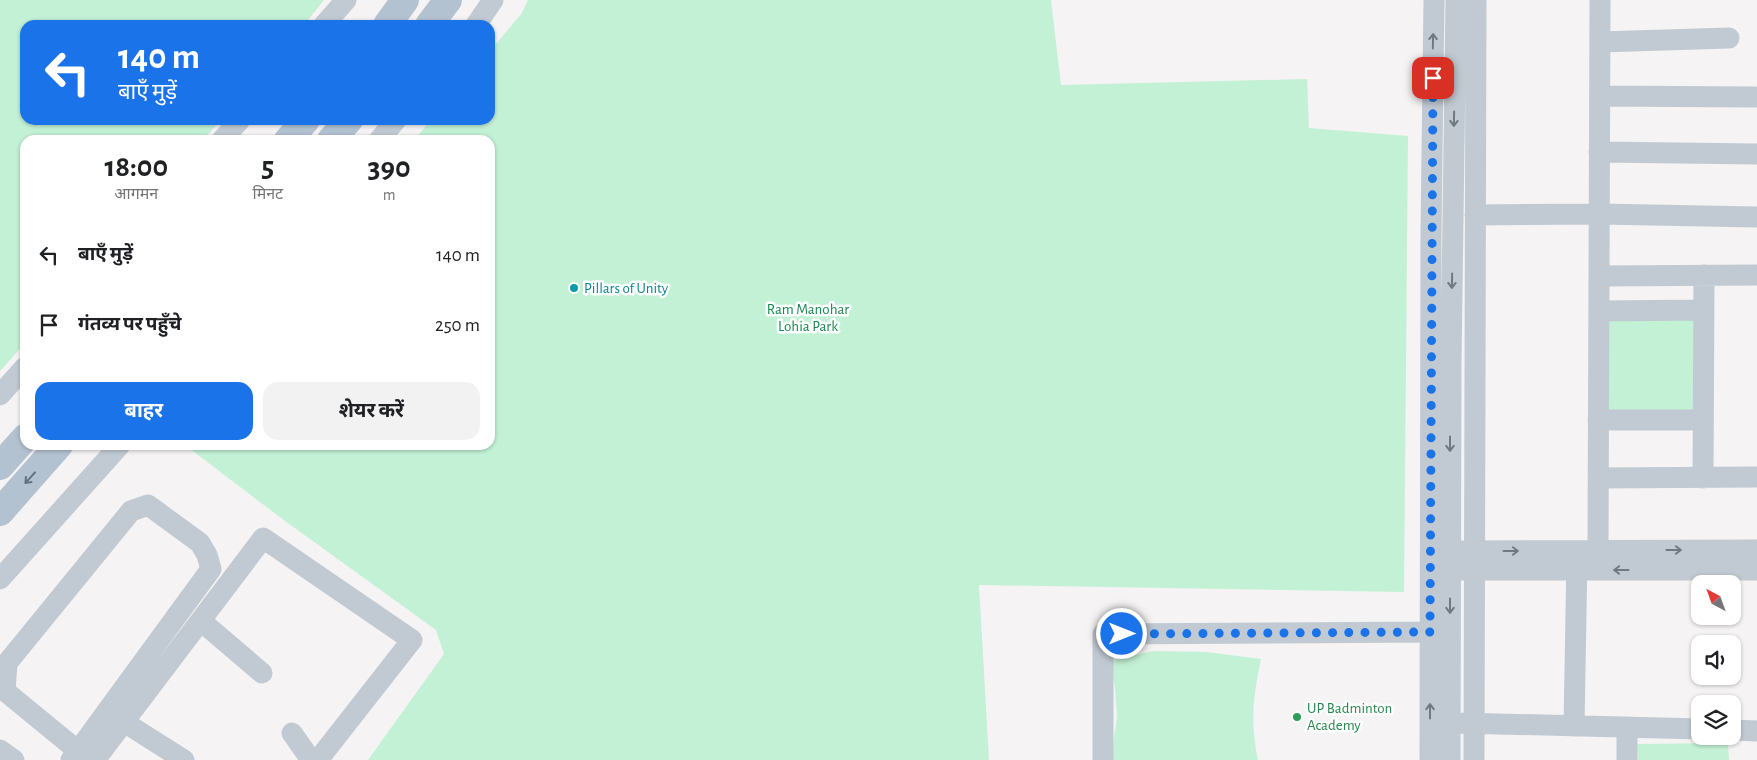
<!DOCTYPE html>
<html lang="hi">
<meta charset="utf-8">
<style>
body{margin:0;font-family:"Alegreya Sans","Noto Sans Devanagari",sans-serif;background:#f2f2f2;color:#202124;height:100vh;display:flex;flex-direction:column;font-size:19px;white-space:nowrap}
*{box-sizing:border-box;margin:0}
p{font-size:16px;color:#757577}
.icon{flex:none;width:28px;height:28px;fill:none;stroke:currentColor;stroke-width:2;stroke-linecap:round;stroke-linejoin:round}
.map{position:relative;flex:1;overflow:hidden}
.details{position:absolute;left:20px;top:135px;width:475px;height:315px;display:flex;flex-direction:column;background:#fff;border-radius:15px;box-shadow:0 1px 4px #0004}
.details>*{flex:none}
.top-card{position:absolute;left:20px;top:20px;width:475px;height:105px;border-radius:15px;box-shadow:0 1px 4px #0004;background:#1a73e8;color:#fff;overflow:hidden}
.needle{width:32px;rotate:319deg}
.controls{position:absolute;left:1691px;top:575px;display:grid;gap:10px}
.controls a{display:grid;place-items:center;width:50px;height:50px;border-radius:10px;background:#fff;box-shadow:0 1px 4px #0004;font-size:25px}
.pin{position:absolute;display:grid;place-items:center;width:42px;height:42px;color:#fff;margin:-21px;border-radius:10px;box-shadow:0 2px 8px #0006}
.me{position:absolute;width:55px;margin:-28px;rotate:90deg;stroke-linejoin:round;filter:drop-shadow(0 0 4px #0008)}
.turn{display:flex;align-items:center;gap:18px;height:105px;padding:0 15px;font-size:22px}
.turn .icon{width:65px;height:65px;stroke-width:2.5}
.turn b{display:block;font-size:35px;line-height:42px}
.eta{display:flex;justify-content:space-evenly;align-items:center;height:85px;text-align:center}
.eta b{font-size:30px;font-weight:700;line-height:35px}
.primary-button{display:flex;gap:10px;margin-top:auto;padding:10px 15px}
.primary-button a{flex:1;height:58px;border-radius:15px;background:#1a73e8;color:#fff;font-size:20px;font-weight:700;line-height:58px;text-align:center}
.primary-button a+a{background:#f2f2f2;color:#202124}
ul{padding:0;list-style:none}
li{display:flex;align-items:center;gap:15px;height:70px;padding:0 15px}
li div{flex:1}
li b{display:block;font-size:19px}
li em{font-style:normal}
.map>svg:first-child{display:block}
.green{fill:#c3f1d5}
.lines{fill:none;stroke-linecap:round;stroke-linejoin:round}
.minor{stroke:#c1cad2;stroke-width:21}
.major{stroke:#b3c2d1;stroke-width:28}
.oneway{stroke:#6e7983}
.oneway2{stroke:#64717d}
.route{stroke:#1a73e8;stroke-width:9;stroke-dasharray:0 16.2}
.culture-dot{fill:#0f9aa8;stroke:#fff;stroke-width:2}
.leisure-dot{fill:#2e9e5b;stroke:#fff;stroke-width:2}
.labels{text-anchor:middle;stroke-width:5;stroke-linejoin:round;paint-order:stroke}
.culture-label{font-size:15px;fill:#0d838f;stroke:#fff;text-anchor:start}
.park-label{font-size:15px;fill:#17864f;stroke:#fff}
.leisure-label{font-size:15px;fill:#27864d;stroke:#fff;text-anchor:start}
</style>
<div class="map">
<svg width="1757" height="760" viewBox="0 0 1757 760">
<rect width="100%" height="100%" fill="#f5f3f3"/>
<path class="green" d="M0,0H324L304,25H25V120H221L203,140H25V343L0,371Z
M528,0H1051L1061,85L1307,79L1309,128L1408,136L1404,592L979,585L989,760H368L444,654L436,630L281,518L185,445H490V140H414L431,120H490V51L522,13Z
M1695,318L1697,412L1608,414L1606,320Z
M1153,651L1207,652L1261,659C1253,698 1250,721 1258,760H1111L1117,717L1115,688L1110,661Z
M1728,743L1729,760H1638L1637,744Z"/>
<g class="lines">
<path class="minor" d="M324,25L346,0
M476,25L493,0
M1600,42L1729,38
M1600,96L1755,97
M222,140L240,120
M379,140L396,120
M1599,152L1757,154
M1475,215L1599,214L1757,217
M1599,276L1757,275
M1599,311L1704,310
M0,395L25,367
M1598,420H1703
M1598,478L1757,477
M1703,478L1704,275
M1460,551L1757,550
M1598,551L1600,0
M1461,570H1757
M0,579L120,445
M201,621L262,673
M124,722L184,760
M1460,723L1700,729
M1574,726L1577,557
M1732,730L1757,731
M292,733L311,760
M0,750L14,760
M71,760L78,751L211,569L207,555L200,543L148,505L131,511L7,663L5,691L78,751
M95,760L263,538L412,640L318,760
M1103,760V634L1430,632
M1430,760L1431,232L1434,0
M1450,760L1451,365L1456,0
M1474,760L1476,0
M1627,760V727"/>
<path class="major" d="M387,25L405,0
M429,25L448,0
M288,140L306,120
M331,140L349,120
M0,466L25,438
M0,512L59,445"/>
</g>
<defs><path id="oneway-shaft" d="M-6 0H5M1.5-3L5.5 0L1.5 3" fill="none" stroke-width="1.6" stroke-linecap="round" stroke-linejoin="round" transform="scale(1.25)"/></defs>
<g class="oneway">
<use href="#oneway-shaft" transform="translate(1433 41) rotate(-89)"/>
<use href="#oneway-shaft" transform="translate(1454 119) rotate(91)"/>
<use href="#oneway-shaft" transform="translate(1452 281) rotate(91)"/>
<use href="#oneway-shaft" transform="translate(1450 444) rotate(90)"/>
<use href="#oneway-shaft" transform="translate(1674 550)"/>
<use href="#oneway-shaft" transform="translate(1511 551)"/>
<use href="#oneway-shaft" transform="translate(1621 570) rotate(180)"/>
<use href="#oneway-shaft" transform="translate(1450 606) rotate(90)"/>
<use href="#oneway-shaft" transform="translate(1430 711) rotate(-90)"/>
</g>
<use class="oneway2" href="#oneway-shaft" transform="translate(30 478) rotate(132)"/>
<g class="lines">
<path class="route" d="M1122,634L1430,632L1433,78"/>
</g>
<circle class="culture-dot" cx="574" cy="288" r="5"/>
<circle class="leisure-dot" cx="1297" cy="717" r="5"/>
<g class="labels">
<g class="culture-label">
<text x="584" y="293">Pillars of Unity</text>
</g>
<g class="park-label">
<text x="808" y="314">Ram Manohar<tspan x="808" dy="17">Lohia Park</tspan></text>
</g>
<g class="leisure-label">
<text x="1307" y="713">UP Badminton<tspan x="1307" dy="17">Academy</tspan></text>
</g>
</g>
</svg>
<div class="controls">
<a><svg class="needle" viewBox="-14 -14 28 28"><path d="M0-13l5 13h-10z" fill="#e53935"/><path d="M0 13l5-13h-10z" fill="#757577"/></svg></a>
<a><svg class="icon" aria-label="sound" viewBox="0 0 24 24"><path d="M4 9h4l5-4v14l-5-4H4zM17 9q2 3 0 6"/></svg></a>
<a><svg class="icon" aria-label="layers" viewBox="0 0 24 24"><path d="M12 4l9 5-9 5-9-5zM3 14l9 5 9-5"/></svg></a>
</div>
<div class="pin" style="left:1433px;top:78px;background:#d93025"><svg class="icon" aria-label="arrive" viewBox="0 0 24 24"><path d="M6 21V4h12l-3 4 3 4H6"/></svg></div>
<svg class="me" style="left:1122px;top:634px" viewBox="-20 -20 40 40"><circle r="17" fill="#1a73e8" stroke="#fff" stroke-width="3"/><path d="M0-11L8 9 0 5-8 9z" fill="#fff"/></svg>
<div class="top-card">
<div class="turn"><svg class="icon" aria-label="left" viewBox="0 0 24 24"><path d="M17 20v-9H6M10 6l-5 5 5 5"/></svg><div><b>140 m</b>बाएँ मुड़ें</div></div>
</div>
<section class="details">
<div class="eta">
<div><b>18:00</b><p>आगमन</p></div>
<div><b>5</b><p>मिनट</p></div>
<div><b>390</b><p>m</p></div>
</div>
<ul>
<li><svg class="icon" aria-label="left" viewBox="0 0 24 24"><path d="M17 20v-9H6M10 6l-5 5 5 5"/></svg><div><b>बाएँ मुड़ें</b></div><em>140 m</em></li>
<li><svg class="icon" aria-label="arrive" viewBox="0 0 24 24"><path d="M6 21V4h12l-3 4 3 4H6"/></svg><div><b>गंतव्य पर पहुँचे</b></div><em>250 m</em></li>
</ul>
<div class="primary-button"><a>बाहर</a><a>शेयर करें</a></div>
</section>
</div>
